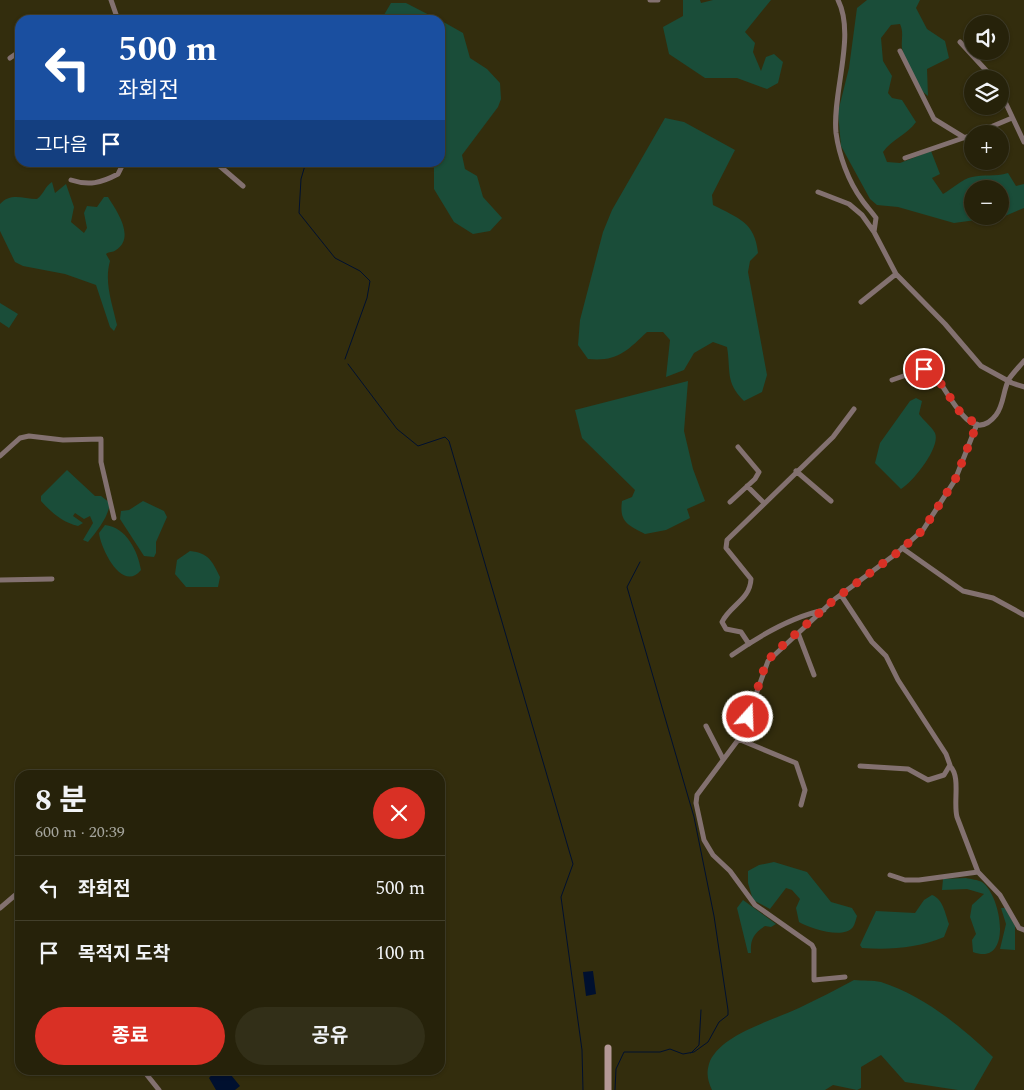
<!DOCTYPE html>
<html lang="ko">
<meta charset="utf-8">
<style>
body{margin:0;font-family:Spectral,"Noto Sans KR",serif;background:#322f18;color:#f1f3f6;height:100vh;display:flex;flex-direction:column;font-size:19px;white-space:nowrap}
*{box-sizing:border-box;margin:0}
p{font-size:16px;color:#a4a49c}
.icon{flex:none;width:28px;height:28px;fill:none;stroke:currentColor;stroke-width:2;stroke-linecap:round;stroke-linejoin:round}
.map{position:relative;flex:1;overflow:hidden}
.details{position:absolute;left:15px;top:770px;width:430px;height:305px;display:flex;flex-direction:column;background:#26220a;border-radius:15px;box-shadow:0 1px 4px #0004,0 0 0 1px #423f2b}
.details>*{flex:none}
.top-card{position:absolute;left:15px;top:15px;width:430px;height:152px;border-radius:15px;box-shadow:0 1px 4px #0004,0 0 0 1px #423f2b;background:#1a4fa0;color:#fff;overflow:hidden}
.tools{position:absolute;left:964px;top:15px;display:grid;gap:10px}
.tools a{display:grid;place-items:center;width:45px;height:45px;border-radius:50%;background:#26220a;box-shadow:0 1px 4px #0004,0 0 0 1px #423f2b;font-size:25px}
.pin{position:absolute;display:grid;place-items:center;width:42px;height:42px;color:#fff;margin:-21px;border:2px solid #fff;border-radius:50%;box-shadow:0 1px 5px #0007}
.me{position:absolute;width:55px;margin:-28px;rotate:20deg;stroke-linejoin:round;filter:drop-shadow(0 0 4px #0008)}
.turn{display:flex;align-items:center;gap:18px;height:105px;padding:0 20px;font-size:22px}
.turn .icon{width:65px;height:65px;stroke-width:2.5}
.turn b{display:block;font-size:35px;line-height:42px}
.then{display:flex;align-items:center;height:48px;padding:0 20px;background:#0003;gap:10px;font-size:19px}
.round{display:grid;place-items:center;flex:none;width:52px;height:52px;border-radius:26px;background:#322f18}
.head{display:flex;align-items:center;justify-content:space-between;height:85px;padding:0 20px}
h1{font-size:30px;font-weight:700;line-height:38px}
.button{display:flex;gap:10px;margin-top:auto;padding:10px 20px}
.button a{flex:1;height:58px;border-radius:30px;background:#d93025;color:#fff;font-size:20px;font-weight:700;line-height:58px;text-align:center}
.button a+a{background:#322f18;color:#f1f3f6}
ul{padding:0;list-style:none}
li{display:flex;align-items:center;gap:15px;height:65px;padding:0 20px;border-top:1px solid #423f2b}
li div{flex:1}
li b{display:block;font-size:19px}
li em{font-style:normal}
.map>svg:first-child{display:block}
.green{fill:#1a4d39;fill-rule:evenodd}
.water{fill:#00102f}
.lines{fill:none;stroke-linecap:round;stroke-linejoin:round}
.stream{stroke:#00102f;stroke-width:1}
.minor{stroke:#837170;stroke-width:5}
.secondary{stroke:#b49896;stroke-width:7}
.route{stroke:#d93025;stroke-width:9;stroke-dasharray:0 16.2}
</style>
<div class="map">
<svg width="1024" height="1090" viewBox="0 0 1024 1090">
<rect width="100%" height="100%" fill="#332d0d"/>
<path class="green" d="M683,0H700L701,3L713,0H771L745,32L755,43L753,52L761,71L766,57L774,54L783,62L778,83L767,89L737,78H705L669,54L663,27L683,16Z
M867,0H920L916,8L927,29L945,41L949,58L927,69L928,96L923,92C916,78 905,63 902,48C901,39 904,33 900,24L891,25L881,38L883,61L892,76L888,93L892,98L902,100L916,122C907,135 892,139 883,152L887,162L900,163L931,151L940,174L932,178L943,194C952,189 962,179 972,177C984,174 995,177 1008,173L1016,186L1024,184V208L1005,216L954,223L898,207L877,205L870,199L841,146L838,112L849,68L857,8ZM972,189H1000V216H972Z
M391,3H406L439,20H381Z
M440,20L463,33L470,58L487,69L500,83L501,99L498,107L462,155L465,169L477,176L483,197L502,218L490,231L473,234L454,222L434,189V163L440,162Z
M665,118L684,122L735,150L712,195L713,205C738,218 755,222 758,253L750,261L748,272L767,375L762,392L744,401C725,382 731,371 727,347L713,342L694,353L684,370L666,377L670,340L663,332H647C627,351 617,362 588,359L578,345L580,320L603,232L612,210Z
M52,182L55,193L66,184L74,207L71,222L84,233L87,228L84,213L87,206L97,207L104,197H108C116,210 136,237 116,250C112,253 110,251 106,254L110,261C104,282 112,303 117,325L114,331L110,327L96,285L65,274L23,266L15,262L0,231V204C11,192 23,199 37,199C44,194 45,186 52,182Z
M0,303L18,314L9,328L0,322Z
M688,381L684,431L693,469L705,501L687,509L690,518L666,530L645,534C628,525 619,522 622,501L632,497L635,490L582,438L575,410Z
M916,398L922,401L919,414C923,420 932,427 935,433C941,447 913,482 901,489L875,463L880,443L910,401Z
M67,470L95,496H101L110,503C108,518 97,531 88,542L83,540L93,523L90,516L84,519L75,513L73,516L83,523L78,526C62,522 52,513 41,501V496Z
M143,501L164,511L167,517L156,542V553L154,557L144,556L120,519L121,511L129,510Z
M105,525C126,527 138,551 141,570C123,593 101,550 99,533Z
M190,551C209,553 212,561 220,577L218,587H186L175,574L177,560Z
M774,862L807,872L831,902L852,908L857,916C856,919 855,924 853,927C843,940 810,928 799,922L796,908L800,899L792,890L786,888L770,909L753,900L748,883V871L759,865Z
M966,878C971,879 978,880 982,882C1002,896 1013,967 973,952L972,940L976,934L970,917L972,905L984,894L967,889L942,890L943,879Z
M932,895C943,899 945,913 949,924L944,937C918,948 890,950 862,948L860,945L876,911L915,913L924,900Z
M743,900L776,924L771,927L765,926C754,933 750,939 751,953H748L737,908Z
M1001,908H1005L1015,926V950L1000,949L1006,924Z
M854,980C863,981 873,980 881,982C924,996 961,1026 993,1057L974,1090H958L905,1082L881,1055L861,1067V1088L857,1090L833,1085L825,1090H712C708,1081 706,1074 709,1064C718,1035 774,1020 799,1008C817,999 836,990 854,980Z"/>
<path class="water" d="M593,971L596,994L586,996L583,972Z
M216,1070H227L240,1086L235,1090H216L209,1078Z"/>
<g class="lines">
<path class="stream" d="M306,162L301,179L299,213L335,258L360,271L370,281L367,298L345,359
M348,364L397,429L418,446L445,437L449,441L573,864L561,897L582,1050L583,1090
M691,1053L699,1045L701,1010
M615,1090L616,1069L624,1052H660L670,1049L683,1054L694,1052L708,1042L719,1022L728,1015V1010L714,916L694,817L627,587L640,562"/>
<path class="minor" d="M111,0L118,20
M650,0H658
M838,0C856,35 832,93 836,133C839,155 848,181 862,200C866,206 872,212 876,218L874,232
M960,42L994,79
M900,51L934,119L965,138
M10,58L20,51
M1000,91L1024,142
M974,134L1012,118
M905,158L972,135
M215,162L243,186
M71,180C89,186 101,183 118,174L124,162
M818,192L849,204L862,215L874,232L896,274L945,324L981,366L1012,383L1024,387
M861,302L896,274
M892,380L918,371L929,369C945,380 968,451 996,415C1004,405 1003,390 1009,379C1013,373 1019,367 1024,361
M0,456L20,438L29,436L63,440L101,439V462L114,518
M796,471L831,501
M747,486L764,503
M730,502L755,479L759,472L738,447
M902,548L963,591L993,598L1024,615
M0,580L52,579
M841,595L872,642L886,656L898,680L946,754L950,765L944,775L928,780L908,769L860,766
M798,633L814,675
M749,644L741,632L726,629L722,622C730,605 750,600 751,579L726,548L727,540L833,437L854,409
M732,655C759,636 791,617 824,610
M706,726L723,759
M738,739L796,763L805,790L801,805
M950,766C961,777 953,802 957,817L978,872L1000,895L1019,928L1024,930
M890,875L905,880H919L978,872
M0,908L20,891
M845,977L814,980V949L812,945L755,905L730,871L713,855L704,840L696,803L697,795L741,736L768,661L835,599L897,553L923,530L955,480L977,424
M143,1070L159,1090"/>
<path class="secondary" d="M608,1090V1048"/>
</g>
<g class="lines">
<path class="route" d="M748,717L765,666L773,654L835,599L897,553L923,530L955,480L977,424L962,415L933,372L924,369"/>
</g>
</svg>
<div class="tools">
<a><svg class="icon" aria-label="sound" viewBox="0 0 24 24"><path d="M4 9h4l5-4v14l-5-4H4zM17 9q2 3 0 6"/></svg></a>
<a><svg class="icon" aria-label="layers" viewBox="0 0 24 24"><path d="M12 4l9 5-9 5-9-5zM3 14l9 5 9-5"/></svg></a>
<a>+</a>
<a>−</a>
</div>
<div class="pin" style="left:924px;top:369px;background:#d93025"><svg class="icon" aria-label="arrive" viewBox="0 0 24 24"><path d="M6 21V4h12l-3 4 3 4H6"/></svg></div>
<svg class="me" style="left:748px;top:717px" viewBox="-20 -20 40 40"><circle r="17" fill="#d93025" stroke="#fff" stroke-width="3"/><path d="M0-11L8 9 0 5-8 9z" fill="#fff"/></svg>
<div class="top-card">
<div class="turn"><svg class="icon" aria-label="left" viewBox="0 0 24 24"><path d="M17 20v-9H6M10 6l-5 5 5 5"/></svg><div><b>500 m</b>좌회전</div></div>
<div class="then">그다음<svg class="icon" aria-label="arrive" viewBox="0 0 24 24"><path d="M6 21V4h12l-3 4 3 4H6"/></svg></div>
</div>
<section class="details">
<div class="head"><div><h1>8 분</h1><p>600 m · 20:39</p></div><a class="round" style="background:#d93025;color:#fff"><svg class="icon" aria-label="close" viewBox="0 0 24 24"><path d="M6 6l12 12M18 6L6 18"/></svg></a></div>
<ul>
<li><svg class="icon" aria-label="left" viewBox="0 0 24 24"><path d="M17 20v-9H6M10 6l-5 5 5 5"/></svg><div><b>좌회전</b></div><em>500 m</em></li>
<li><svg class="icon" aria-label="arrive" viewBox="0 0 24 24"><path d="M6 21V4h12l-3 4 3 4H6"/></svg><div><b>목적지 도착</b></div><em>100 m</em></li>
</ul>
<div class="button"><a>종료</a><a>공유</a></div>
</section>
</div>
